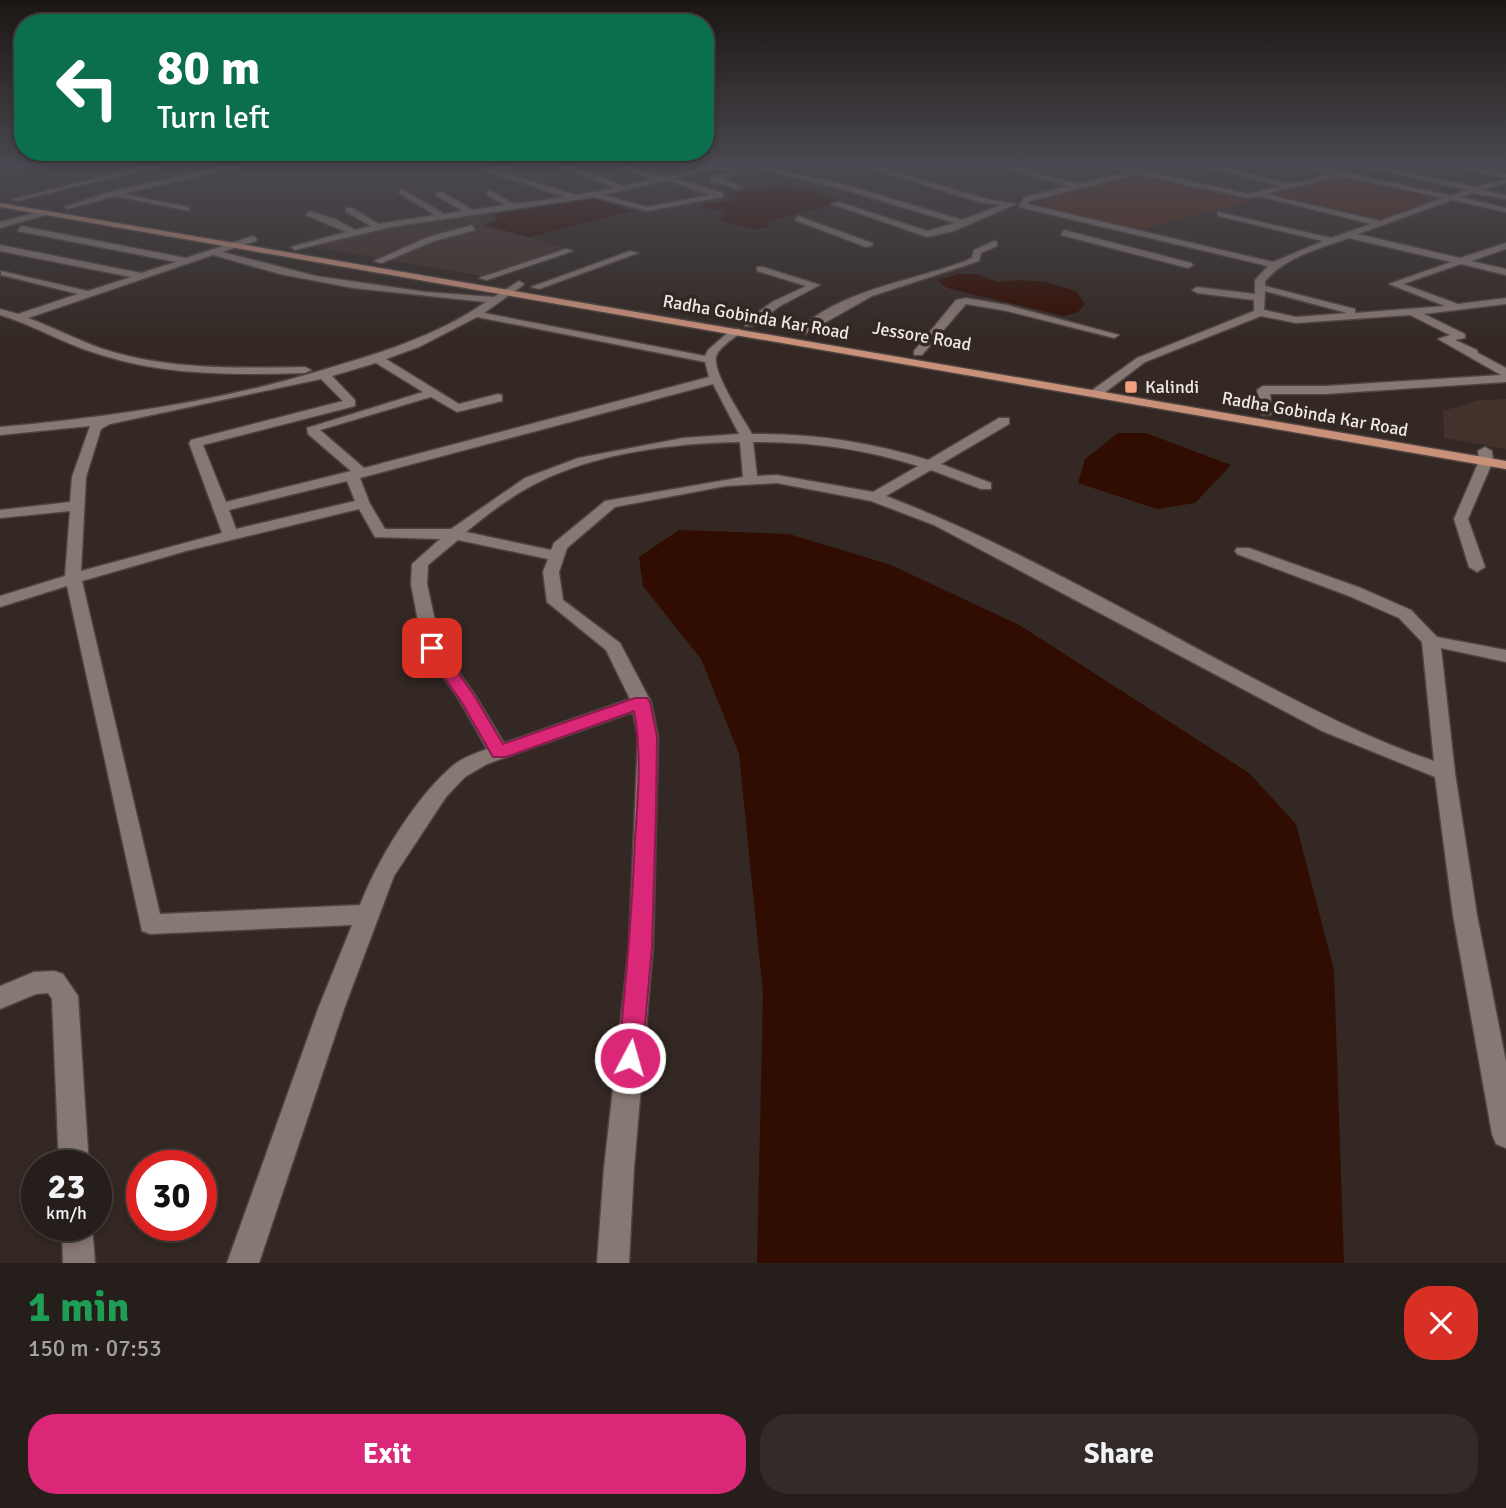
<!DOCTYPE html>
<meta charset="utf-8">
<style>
body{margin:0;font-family:Signika,sans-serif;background:#322b27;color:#f1f3f6;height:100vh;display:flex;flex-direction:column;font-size:26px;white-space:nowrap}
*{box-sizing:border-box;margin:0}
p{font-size:23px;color:#a4a2a2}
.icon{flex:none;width:38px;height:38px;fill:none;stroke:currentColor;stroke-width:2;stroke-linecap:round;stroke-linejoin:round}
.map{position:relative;height:1263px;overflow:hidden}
.sheet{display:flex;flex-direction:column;background:#261e1a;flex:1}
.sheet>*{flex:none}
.top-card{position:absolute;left:14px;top:14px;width:700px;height:147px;border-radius:28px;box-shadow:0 4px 10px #0003,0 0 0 2px #423c39;background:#0b6e4f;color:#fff;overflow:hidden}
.speed{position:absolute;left:21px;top:1150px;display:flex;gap:14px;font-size:35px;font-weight:700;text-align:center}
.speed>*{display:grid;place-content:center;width:91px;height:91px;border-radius:50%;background:#261e1a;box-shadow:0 4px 10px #0003,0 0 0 2px #423c39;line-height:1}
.speed small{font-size:18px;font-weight:400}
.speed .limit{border:10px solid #d22;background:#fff;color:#111}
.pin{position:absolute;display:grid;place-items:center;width:60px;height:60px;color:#fff;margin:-30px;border-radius:14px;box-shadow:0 4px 10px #0006}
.me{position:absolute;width:77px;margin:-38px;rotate:6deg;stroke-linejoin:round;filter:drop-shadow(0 0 5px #0008)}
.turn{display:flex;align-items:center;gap:24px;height:147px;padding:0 28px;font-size:32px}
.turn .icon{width:91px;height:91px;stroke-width:2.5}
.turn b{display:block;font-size:49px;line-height:60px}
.round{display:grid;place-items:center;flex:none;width:74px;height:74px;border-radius:28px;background:#322b27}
.head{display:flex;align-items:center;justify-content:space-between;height:119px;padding:0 28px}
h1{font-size:42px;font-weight:700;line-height:52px;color:#1e9e55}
.cta{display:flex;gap:14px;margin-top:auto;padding:14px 28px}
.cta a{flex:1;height:80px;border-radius:28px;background:#db2777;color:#fff;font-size:28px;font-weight:700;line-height:80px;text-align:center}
.cta a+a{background:#322b27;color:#f1f3f6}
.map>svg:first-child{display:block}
.built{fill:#43322b}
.green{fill:#552510}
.water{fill:#310d01}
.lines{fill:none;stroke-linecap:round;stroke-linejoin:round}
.minor-casing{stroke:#4e4440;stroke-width:3}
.major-casing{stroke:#4e4440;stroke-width:3}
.minor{fill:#867873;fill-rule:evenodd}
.major{fill:#ca917a;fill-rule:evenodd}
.route{fill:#db2777;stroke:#8e194d;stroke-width:2}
.poi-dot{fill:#f2a07f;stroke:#332823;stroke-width:2.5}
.labels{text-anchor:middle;stroke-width:7;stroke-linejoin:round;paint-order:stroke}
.far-street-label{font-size:18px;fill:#f0e8e5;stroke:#332823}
.far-poi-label{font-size:18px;fill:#f0e8e5;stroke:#332823;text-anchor:start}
</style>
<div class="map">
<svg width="1506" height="1263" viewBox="0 0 1506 1263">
<rect width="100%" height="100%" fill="#332823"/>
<path class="built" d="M484,213L497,219L483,226L567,248L482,276L309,246L379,227Z
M1506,399V449L1444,438L1443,411L1479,400Z"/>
<path class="green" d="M1135,174L1250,201L1136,231L1033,205L1036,200Z
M1342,176L1444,198L1381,220L1268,195Z"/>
<path class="water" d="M782,185L803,188L844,202L767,221L769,227L753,229L720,220L724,211L703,208L705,204L739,200L730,194L765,186Z
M593,198L632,211L530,237L485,225L499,220L494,215Z
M959,274H976L999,282L1022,280L1047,282L1076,291L1085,304L1078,312L1064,316L947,288L937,280Z
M1118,433H1146L1231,465L1195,503L1157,509L1078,483L1085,459Z
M679,530L789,534L891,565L1021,626L1249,773L1296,824L1334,970L1344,1263H757L763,993L739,754L701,659L643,586L639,557Z"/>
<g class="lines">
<defs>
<path id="minor" d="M0,165H7L0,168Z
M150,165H164L17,201L13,199Z
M230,165H245L123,194L189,207V211L115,196L68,209L64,207L109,192Z
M501,165H513L497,171L576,195L615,188L557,165H568L624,186L652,179L617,165C633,165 644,174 659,176C686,180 710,153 739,172L721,179L743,187L739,189L710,181V177L728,172L718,168L673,178L723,193V197L647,211L594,197L391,227L295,250L291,247L346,232L306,215L309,211L335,219L355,230L371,226L346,212V208H352L379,224L435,215L399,193L402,189L444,214L463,211L436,196V192H442L473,210L505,205L486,194L489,190L514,204L565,197L485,171ZM666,180L710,195L647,207L603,195Z
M859,165H871L987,199L1016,204L954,231L927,237L832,204L839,202L927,231L955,223L838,188L760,169L764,167L843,184L962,220L1001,205L983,203Z
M992,165H1005L1078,184L1128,172L1104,165H1119L1248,194L1282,186L1198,165H1212L1291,184L1332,174L1298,165H1313L1451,196L1467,190L1364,167L1371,165L1476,187L1506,179V183L1481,190L1506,195V199L1473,193L1460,197L1506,208V212L1452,200L1358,234L1460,258L1506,243V249L1471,261L1506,269V275L1461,264L1403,284L1458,304L1506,298V304L1424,314L1465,334V338L1455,340L1477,350L1478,353L1506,368V382L1325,394H1270L1272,412L1270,415H1262L1257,390L1263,386H1325L1501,375L1438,339L1450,335L1410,315L1296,323L1261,316L1145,362L1099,397H1091V391L1137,358L1254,311V300L1197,293L1192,290L1197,287L1255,294V280L1268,266L1019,207L1024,197L1069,186ZM1137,174L1248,198L1259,196L1371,224L1331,238L1218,212V216L1323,241L1273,262L1027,204L1030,201ZM1341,176L1443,198L1380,221L1265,194ZM1349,238L1451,262L1389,284L1445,306L1355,313V309L1265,286V281C1287,256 1319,249 1349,238ZM1265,291L1347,313H1348L1296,317L1264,310Z
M1448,165H1464L1506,174V178Z
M46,210L49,214L0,228V222Z
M798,216L872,243L873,245L866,247L795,220Z
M472,225L475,230L434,241L382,263L374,261L428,237Z
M21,226L186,258L253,236L257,239L256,241L222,252L316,276L426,292L494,297L519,281L524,284L522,286L484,313L705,356L708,350L732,329H740V333C733,339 718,348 716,357C713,374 743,418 752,434C812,433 871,442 928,460L999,418H1009V424L941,464L991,483V489H981L931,470L886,496C1011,544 1127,612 1245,674C1306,706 1368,739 1434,761L1422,642L1399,618L1349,596L1237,554L1235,551L1237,548H1249L1361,588L1411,610L1437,637L1506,650V662L1441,648L1455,773L1477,915L1506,1062V1148L1496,1144L1492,1134L1453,915L1435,777L1322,731L934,525L871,501L777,483L726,486L615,507L567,548L559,572L563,600L620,643L651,702L658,737L653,947L634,1168L629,1263H597L604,1168L629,947L638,737L633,712L487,764L465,777L446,797L394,876L344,1009L259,1263H227L318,1009L352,925L150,934L142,931L67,586L0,607V596L65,576L70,511L0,518V510L70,502L72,477L90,426L0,435V427C108,417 216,402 319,371C377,354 435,337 486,302L353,288L280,274L213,255L28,318C53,327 77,340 103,349C167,370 238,368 305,367L311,370L305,373C235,375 163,376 95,353C63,343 33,325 0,315V309L18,314L78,294L1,275V271L88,291L131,277L0,251V245L141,273L176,262L18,231ZM477,317L705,362L709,377L364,468L320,430L431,397L457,412L502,401V395L498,394L459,404L386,359L419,347ZM376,363L423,392L307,428L308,434L351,471L226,502L203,445L355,406V400L332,376ZM321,379L343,401L191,440L189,443L222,533L81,571L86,477L101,429L110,424ZM713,384L739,434L683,438L578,458L525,478L451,529H385L370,504L360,478ZM740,442L743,477L605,501L554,543L551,550L466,532C488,514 511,496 537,483C596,453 674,443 740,442ZM753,442C809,441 865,449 918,466L873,492L777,475L757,476ZM347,481L355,501L236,529L229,510ZM359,509L375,537L440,539L412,564L411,584L423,648L460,701L487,749C474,754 459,759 449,769C414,800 377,861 360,905L160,914L82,581L186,551ZM458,540L548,559L543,572L547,602L606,650L630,699L504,743L475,695L441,648L427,584L428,565Z
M1064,230L1191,263L1193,265L1188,268L1061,235Z
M994,241L997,242V246L981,253L979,261L872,296L805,334L796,332C839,290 908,282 963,262L972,258L974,250Z
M566,249L573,251L487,280L479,278Z
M630,251L638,253L539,289L531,287Z
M757,267H763L820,285L780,306L753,326H745V322L772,302L806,286L757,271Z
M966,298L1007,305L1119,335L1114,338L1007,311L966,304L922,355H914V351L956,300Z
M1485,447L1492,451L1493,461L1468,519L1485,567L1477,572L1469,567L1454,519L1479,461L1478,451Z
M54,971L63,974L78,996L89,1166H59L52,999L48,993L36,994L0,1009V986L34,972Z
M62,1225H92L95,1263H63Z"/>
<path id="major" d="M0,203L1506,461V469L0,207Z"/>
</defs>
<use href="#minor" class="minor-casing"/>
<use href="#major" class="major-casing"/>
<use href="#minor" class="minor"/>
<use href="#major" class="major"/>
</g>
<linearGradient id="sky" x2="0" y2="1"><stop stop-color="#1c1613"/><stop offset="0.48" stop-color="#4a4850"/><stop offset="1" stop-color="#4a4850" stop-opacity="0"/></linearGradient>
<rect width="1506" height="342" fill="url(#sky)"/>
<path class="route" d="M432,643L437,644L474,695L503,744L635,698H647L650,702L657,737L656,809L652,947L642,1058L639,1066L630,1069L621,1066L618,1058C626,985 632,912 635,839C638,796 642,753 634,711L506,757H493L461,701L423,648Z"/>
<rect class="poi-dot" x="1124" y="380" width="14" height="14" rx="3.5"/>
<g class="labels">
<g class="far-street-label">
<text transform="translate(756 317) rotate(10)" y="6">Radha Gobinda Kar Road</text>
<text transform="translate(922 336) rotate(10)" y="6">Jessore Road</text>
<text transform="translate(1315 414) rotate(10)" y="6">Radha Gobinda Kar Road</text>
</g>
<g class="far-poi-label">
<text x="1145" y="393">Kalindi</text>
</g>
</g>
</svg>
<div class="speed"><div>23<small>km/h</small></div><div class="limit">30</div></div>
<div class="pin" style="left:432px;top:648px;background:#d93025"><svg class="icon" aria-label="arrive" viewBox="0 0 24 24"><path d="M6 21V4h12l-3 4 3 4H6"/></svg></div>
<svg class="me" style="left:630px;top:1058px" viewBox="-20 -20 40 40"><circle r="17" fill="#db2777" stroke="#fff" stroke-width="3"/><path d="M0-11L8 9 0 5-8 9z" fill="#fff"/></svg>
<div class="top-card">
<div class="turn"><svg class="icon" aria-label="left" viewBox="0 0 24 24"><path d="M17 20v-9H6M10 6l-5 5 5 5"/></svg><div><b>80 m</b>Turn left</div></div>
</div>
</div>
<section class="sheet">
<div class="head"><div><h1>1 min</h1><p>150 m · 07:53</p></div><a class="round" style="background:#d93025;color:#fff"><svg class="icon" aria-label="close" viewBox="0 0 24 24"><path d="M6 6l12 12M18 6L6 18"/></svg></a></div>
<div class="cta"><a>Exit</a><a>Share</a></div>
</section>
